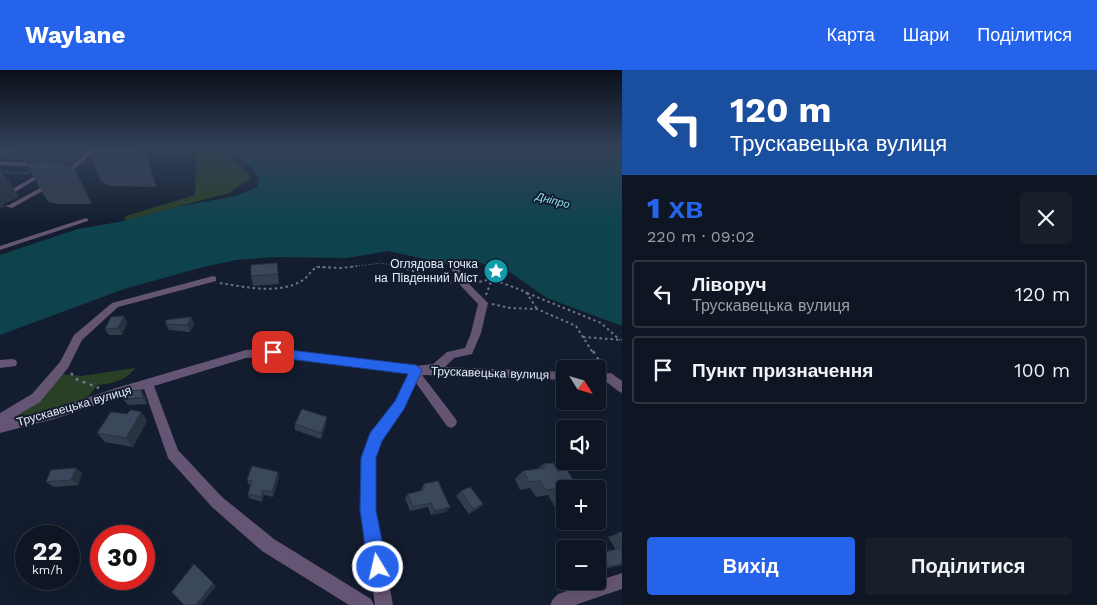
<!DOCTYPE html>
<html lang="uk">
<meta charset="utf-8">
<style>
body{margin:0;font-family:"Work Sans",sans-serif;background:#171f2b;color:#f1f3f6;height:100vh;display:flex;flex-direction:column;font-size:19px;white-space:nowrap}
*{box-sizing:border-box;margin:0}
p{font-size:16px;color:#9b9fa6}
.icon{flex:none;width:28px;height:28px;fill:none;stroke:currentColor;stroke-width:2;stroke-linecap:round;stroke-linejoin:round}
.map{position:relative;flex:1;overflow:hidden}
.sheet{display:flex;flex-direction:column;background:#0e1623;width:475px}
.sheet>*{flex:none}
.guide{background:#1a4fa0;color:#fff;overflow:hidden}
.needle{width:32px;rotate:127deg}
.fabs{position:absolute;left:556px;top:290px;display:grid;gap:10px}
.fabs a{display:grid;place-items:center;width:50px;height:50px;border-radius:5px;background:#0e1623;box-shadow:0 5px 20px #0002,0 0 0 1px #2e3541;font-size:25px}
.speed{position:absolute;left:15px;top:455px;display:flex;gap:10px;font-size:25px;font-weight:700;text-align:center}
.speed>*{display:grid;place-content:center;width:65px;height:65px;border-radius:50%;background:#0e1623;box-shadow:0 5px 20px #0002,0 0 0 1px #2e3541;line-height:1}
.speed small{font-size:12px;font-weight:400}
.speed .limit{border:8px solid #d22;background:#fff;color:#111}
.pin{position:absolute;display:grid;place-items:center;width:42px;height:42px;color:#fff;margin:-21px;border-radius:10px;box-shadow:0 2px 8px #0006}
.me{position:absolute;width:55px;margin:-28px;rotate:351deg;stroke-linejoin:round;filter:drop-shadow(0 0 4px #0008)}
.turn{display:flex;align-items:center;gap:18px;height:105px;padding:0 25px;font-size:22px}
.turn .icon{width:65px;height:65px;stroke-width:2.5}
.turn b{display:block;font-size:35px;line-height:42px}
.round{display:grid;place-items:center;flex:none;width:52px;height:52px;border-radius:5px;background:#171f2b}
.headline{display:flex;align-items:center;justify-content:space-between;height:85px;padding:0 25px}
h1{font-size:30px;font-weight:800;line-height:38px;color:#2563eb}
.button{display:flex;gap:10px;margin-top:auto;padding:10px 25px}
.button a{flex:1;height:58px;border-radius:5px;background:#2563eb;color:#fff;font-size:20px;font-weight:800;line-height:58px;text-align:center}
.button a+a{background:#171f2b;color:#f1f3f6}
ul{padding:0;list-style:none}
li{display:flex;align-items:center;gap:15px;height:68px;margin:0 10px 8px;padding:0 15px;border:2px solid #2e3541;border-radius:5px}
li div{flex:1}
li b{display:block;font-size:19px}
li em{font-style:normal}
header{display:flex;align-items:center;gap:30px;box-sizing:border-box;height:70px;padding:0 25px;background:#2563eb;color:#fff}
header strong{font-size:24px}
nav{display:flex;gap:28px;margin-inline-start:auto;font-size:18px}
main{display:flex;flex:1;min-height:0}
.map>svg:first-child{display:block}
.green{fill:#294026}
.water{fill:#0e434d}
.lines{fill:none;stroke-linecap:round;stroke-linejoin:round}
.path-far2{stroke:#6c7585;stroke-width:1;stroke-dasharray:1 2;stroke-linecap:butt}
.path-far1{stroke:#6c7585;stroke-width:2;stroke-dasharray:2.5 3;stroke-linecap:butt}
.path{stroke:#6c7585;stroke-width:2.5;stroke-dasharray:3 4.5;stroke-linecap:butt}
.minor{fill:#655574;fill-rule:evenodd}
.wall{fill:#333d4e}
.shaded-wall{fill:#293240}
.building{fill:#3b475b;stroke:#293240}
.route{fill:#2563eb;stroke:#184099}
.labels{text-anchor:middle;stroke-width:4;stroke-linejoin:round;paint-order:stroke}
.far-water-label{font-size:11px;font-style:italic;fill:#8ce1f3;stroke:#131d2f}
.poi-label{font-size:12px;fill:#e7eefb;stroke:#131d2f;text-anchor:end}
.street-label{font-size:12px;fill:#e7eefb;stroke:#131d2f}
</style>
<header>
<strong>Waylane</strong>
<nav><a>Карта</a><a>Шари</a><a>Поділитися</a></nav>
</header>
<main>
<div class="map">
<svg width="622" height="535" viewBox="0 0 622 535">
<rect width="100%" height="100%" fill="#131d2f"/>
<path class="green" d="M190,79C227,79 227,82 251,108L229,123L124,151L126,146L195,125L196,85Z
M135,298C126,311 112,314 97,315L90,325L82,330L25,347L3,351L61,304L81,306Z"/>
<path class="water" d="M224,79L622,80V256L547,228L505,199L476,192L452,195L388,181L347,188L273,187L236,190L203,197L124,219L0,265V185L78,159L124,151L177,137L235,126L257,117L259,109L250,96Z"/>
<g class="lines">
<path class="path-far2" d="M4,101L31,103
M6,103L29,104
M316,197H330
M350,197L381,193L400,197"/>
<path class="path-far1" d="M396,196L454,213
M220,213C245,217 280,225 303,210C308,207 311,200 317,197L342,198L357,196
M474,213L492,209L526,222L537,239
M527,223L601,253L620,270
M486,225L492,209
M492,234L510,238L537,239L576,256L593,283
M583,267L622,270"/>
<path class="path" d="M593,281L605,300
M71,303L76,309L99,318"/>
<path class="minor" d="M90,79H94L85,90L64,107H60V105L81,88Z
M0,91L39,93L42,95L39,97L0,95Z
M42,102L47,103L0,131V126Z
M53,111L55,112V114L12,138L4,136L9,135Z
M86,148L88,149V151L0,180V176Z
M452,197H458L467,212L488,233L481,263L472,284L454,288L445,297L565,302V310L422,305L455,348L457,352L455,356L451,358L447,356L416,313L404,339L381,370L375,388V439L393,535H375L361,439V388L372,363L396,331L409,303L273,286L246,288L154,316L178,380L222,427L274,469L371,529L374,535H349L262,481L212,437L168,388L144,319L54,349L0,363V343L32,324L60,292L74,265L112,233L213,206L216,207V211L118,237L82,270L68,298L40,332L11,349L54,339L116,318L246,280L273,278L416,296L433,294L447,282L465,278L471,263L478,234L461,216L451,199Z
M12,289L16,290L17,293L16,296L0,298V290Z
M611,303L622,311V323L618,321L608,313L598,312V304Z
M622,503V519L575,535H550L553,529L558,524Z"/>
</g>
<path class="wall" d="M0,79H84L85,81L68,97L75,100L92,134H59L48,132L24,90L2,89L0,86Z
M87,79L136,80L145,82L156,115V117L110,116L101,111Z
M277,193L279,214L253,216L251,206Z
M124,246L127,253L122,265H109L105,259Z
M191,247L194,254L190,262L169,260L166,254Z
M145,326L147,334L128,335L123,329Z
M141,342L147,351L133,377L105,372L97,363L127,344Z
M326,353L321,369L295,360V354Z
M543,394L565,419V438L556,439L548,425L536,427L530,418L520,420L515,409L523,401L537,399Z
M82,403L78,415L54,417L46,412Z
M279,407L273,427L264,425L262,432L249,428L248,424L250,415H249L247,410Z
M424,414L450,437L446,442L431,445L428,437L410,441L405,428L408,424L421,421V419Z
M461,421L483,434L478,439L469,444L456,426Z
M622,462V495L599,500L598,498V484L616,480L608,467Z"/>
<path class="shaded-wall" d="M23,79H84L85,81L65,100L29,98L19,81Z
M145,82L156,115V117L145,83Z
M0,98L19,127L4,134L3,138H0Z
M124,246L127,253L122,265L118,258Z
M191,247L194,254L190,262L187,255Z
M141,320L145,326L147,334L143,328Z
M141,342L147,351L133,377L126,368Z
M327,347L326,353L321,369V363Z
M76,398L82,403L78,415L71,410Z
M278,402L279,407L273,427L272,422Z
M263,420L264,425L262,432L261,427Z
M483,434L478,439L469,444L473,439Z
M450,437L446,442L431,445L435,441Z
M194,494L216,516L201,535H196Z"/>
<path class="building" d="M87,79H130L145,82V83H96Z
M49,91L54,94L60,93L75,100H40L28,98V95Z
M277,193L278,204L251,206V195Z
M124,246L118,258L105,259L111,247Z
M191,247L187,255L166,254V250Z
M141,320L143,328L123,329L126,321Z
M302,339L327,347L321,363L295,354Z
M131,340L141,342L126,368L97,363L111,342L127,344Z
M553,393L558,401L567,400L574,411L581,410L586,419H565V428L559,418L546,420L540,411L530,412L523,401L545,398L543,394Z
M252,396L278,402L272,422L263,420L261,427L248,424L252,411L247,410Z
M76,398L71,410L46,412L51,400Z
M438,411L450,437L435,441L431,433L413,437L408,424L424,420V414Z
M470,417L483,434L473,439L461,421Z
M622,462V470L617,463Z
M622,478V494L609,497L600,483Z
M194,494L213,513L196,535H184L172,522Z"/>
<linearGradient id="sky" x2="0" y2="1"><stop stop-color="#0a101a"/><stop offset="0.51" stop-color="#334058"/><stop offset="1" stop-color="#334058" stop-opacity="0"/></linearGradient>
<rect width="622" height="154" fill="url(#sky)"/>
<path class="route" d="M273,278L416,295L422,300L404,339L382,371L376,388V440L387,497L384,503L378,506L371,503L368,497L360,440L361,388L370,363L395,331L408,304L273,287L267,282Z"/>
<defs>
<symbol id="sight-disc" viewBox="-11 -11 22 22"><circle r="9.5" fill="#0f9aa8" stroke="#131d2f"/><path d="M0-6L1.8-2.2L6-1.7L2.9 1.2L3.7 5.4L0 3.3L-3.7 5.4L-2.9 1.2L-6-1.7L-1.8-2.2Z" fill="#fff"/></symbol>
</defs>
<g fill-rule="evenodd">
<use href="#sight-disc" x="482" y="187" width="28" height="28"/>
</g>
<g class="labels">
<g class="far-water-label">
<text transform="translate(553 130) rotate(15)" y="4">Дніпро</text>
</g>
<g class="poi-label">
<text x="478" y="198">Оглядова точка<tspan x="478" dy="14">на Південний Міст</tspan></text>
</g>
<g class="street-label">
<text transform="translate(490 303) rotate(2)" y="4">Трускавецька вулиця</text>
<text transform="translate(74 336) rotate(-16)" y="4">Трускавецька вулиця</text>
</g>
</g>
</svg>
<div class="fabs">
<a><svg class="needle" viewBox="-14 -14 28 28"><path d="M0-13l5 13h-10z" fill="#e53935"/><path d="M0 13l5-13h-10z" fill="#9b9fa6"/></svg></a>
<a><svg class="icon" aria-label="sound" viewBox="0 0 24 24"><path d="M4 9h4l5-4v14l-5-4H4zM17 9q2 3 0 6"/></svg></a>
<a>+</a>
<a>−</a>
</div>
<div class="speed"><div>22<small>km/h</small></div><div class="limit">30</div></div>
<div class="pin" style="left:273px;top:282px;background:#d93025"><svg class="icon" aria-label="arrive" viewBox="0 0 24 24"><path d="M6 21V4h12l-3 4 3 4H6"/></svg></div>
<svg class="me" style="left:378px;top:497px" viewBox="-20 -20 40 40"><circle r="17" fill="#2563eb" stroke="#fff" stroke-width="3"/><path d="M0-11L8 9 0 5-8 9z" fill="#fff"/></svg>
</div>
<section class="sheet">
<div class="guide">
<div class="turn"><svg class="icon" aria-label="left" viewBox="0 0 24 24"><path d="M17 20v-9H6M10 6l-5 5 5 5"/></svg><div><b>120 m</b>Трускавецька вулиця</div></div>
</div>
<div class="headline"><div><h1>1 хв</h1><p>220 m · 09:02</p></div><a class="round"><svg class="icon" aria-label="close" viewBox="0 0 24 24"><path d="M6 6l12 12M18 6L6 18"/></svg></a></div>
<ul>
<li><svg class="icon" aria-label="left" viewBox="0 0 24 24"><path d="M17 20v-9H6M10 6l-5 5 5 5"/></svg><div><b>Ліворуч</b><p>Трускавецька вулиця</p></div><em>120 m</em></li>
<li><svg class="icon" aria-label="arrive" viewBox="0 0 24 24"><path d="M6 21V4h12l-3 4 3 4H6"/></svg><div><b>Пункт призначення</b></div><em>100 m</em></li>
</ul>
<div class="button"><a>Вихід</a><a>Поділитися</a></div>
</section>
</main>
